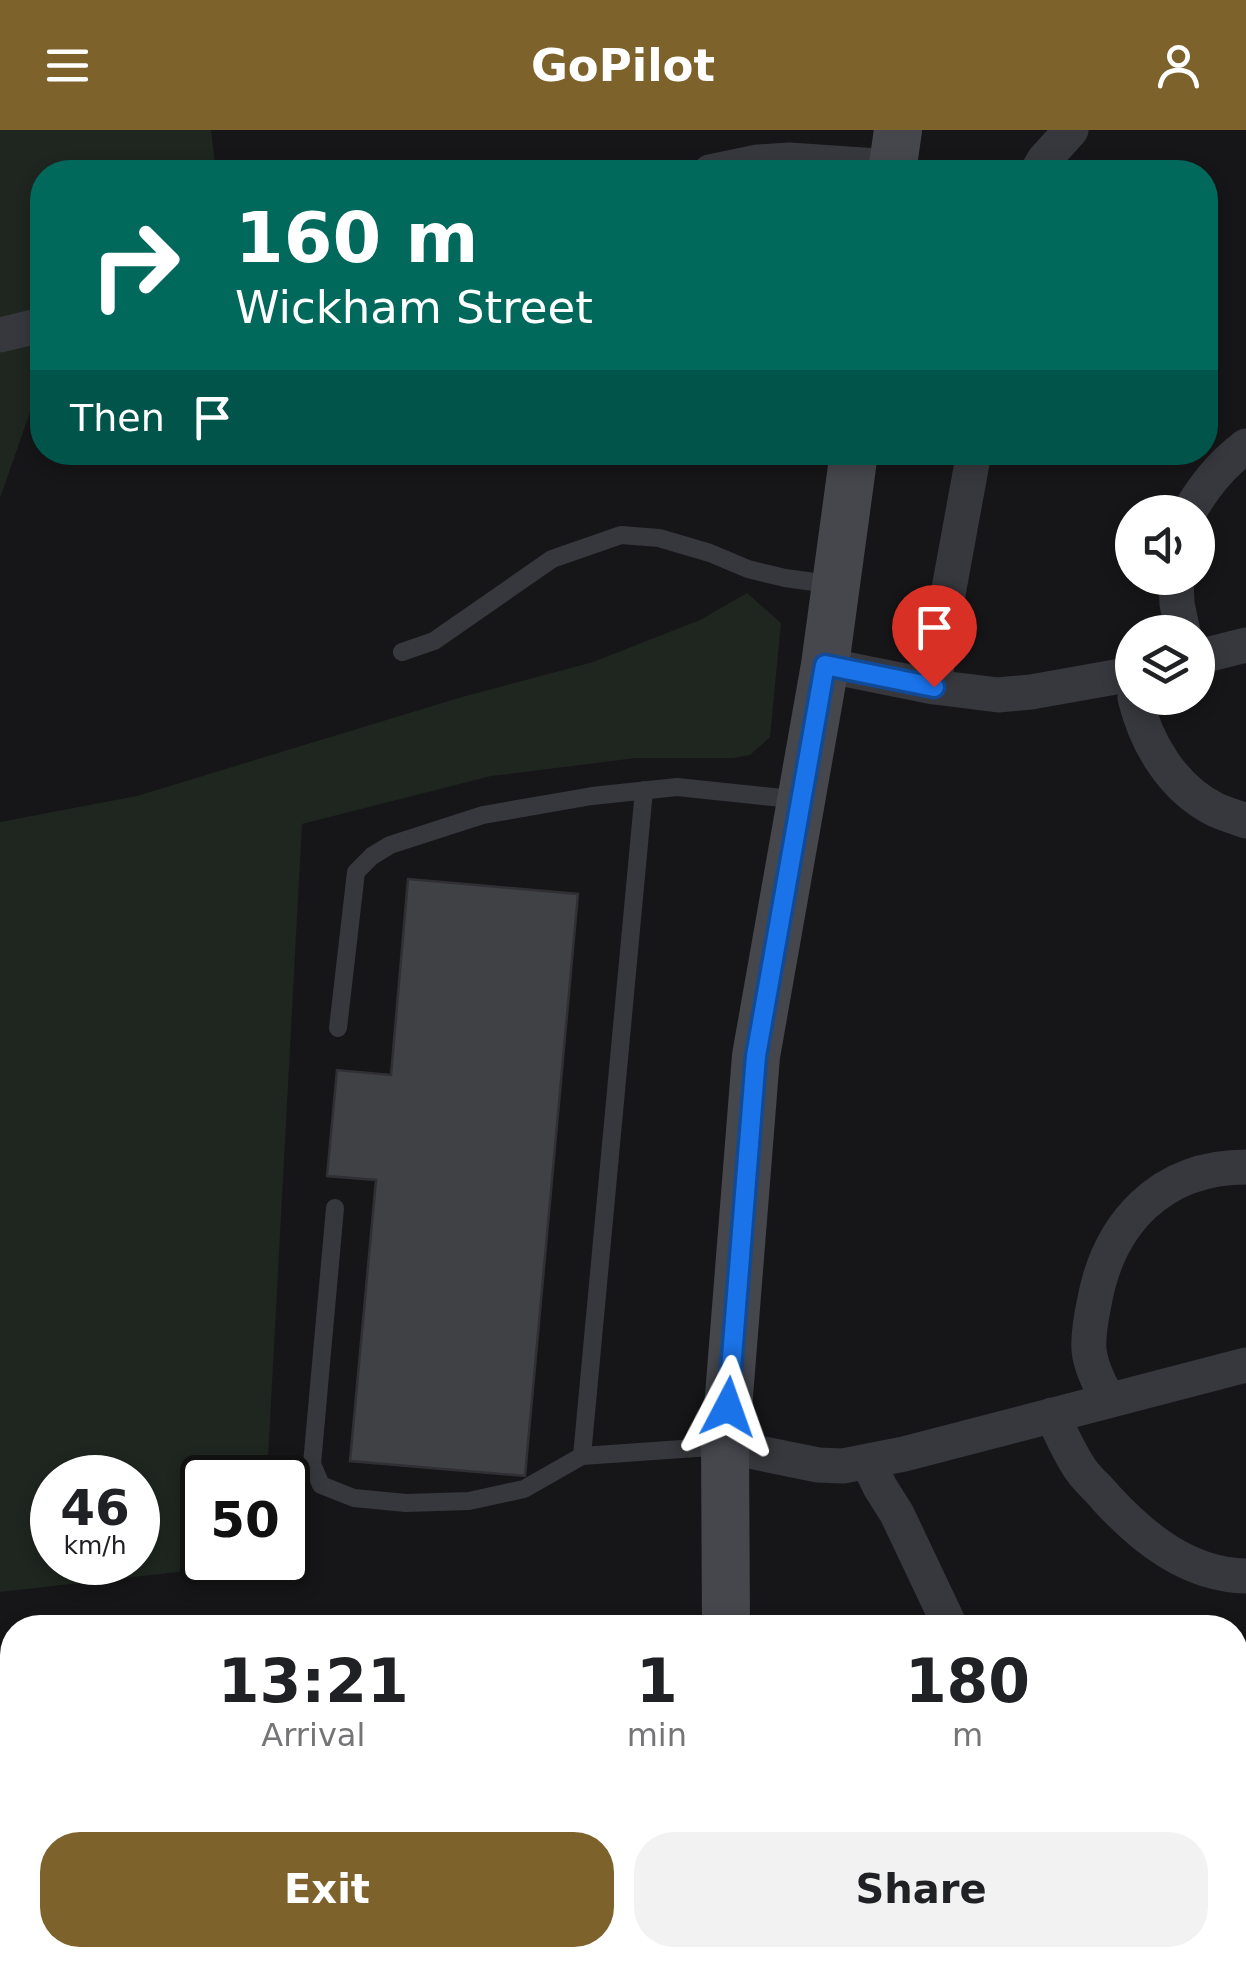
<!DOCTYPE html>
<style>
body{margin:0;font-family:"DejaVu Sans",sans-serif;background:#f2f2f2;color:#202124;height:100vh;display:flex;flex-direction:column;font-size:38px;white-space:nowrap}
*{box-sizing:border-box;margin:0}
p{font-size:32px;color:#757577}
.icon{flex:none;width:55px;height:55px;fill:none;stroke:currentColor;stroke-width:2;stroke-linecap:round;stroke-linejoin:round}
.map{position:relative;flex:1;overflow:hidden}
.drawer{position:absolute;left:0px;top:1485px;width:1248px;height:352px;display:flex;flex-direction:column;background:#fff;border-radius:40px 40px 0 0;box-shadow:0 5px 15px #0003}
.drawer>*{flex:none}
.guide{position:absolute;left:30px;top:30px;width:1188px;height:305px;border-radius:40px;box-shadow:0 5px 15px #0003;background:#00695c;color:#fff;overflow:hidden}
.controls{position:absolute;left:1115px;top:365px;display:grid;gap:20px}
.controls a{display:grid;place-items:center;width:100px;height:100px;border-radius:50%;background:#fff;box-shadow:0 5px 15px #0003;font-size:50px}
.speed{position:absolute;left:30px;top:1325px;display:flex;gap:20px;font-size:50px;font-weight:700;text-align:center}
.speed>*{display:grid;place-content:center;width:130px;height:130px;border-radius:50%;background:#fff;box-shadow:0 5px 15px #0003;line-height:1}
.speed small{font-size:25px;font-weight:400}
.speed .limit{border:5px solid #111;border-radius:15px;background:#fff;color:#111}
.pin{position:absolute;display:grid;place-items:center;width:85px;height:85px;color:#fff;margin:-102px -42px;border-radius:50% 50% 50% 0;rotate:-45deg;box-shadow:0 0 10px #0007}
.pin .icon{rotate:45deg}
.me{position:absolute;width:110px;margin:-55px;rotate:4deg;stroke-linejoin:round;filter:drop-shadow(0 0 8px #0008)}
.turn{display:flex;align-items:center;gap:35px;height:210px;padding:0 40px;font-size:45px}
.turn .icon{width:130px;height:130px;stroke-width:2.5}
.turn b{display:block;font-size:70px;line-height:85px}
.then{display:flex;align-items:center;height:95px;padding:0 40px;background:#0003;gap:20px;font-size:38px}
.eta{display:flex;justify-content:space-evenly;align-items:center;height:170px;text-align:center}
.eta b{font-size:60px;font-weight:800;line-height:70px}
.action{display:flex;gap:20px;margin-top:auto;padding:20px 40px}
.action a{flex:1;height:115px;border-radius:40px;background:#7e622b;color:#fff;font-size:40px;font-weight:800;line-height:115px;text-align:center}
.action a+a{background:#f2f2f2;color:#202124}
header{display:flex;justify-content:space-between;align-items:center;height:130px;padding:0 40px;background:#7e622b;color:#fff;font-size:45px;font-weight:800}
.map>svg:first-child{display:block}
.green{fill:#1e261f;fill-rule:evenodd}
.building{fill:#404145;stroke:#303034;stroke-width:2.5}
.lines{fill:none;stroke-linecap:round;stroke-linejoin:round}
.lane{stroke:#37383d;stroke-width:18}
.street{stroke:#37383d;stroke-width:35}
.secondary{stroke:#45474d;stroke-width:48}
.route-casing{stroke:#114b97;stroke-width:25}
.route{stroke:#1a73e8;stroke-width:18}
</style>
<header><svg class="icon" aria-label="menu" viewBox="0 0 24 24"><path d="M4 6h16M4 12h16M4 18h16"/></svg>GoPilot<svg class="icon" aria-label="person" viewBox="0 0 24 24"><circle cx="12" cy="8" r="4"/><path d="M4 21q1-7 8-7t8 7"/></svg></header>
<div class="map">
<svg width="1246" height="1836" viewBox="0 0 1246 1836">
<rect width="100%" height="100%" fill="#161618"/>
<path class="green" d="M0,0H211L216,42H42V248L0,368Z
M747,463L781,493L770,607L750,625L733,628H636L491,646L302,694L267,1347L202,1348V1432L258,1433L0,1462V692L137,666L462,567L593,532L700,490ZM52,1348H138V1432H52Z"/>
<path class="building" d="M408,749L578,764L525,1346L350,1331L376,1050L327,1046L337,940L391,945Z"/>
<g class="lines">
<path class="lane" d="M402,522L434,511L552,429L621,405L659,408L710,423L748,439L785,448L836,455
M338,898L356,742L372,726L390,715L483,685L592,666L677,657L801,670
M335,1078L312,1334L321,1355L354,1368L406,1373L469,1371L524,1359L582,1326L725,1316
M582,1326L644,660
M275,1825L276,1836
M616,1825L618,1836"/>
<path class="street" d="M710,42L758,32L789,30L893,37
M1037,42L1044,30L1071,0
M0,205L42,195
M1189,382C1205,355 1221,335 1246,316
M1176,448L1177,474L1183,502
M1198,527L1246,515
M825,535L934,557L998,565L1031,562L1132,544
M934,557L942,497L974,322
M1135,568C1146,613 1172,658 1216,680C1225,684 1236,687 1246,691
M1108,1270C1100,1254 1091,1238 1089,1220C1088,1205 1091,1188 1094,1174C1108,1093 1161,1037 1246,1037
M1052,1285C1061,1303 1069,1323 1081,1340C1088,1350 1099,1359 1107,1369C1144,1409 1189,1445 1246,1446
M725,1316L818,1335L843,1336L904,1324L1246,1235
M868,1332L880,1357L897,1384L951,1498
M1180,1825L1194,1836"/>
<path class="secondary" d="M892,42L898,0
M726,1498L725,1316L756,926L825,535L854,322
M728,1825V1836"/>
</g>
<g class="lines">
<defs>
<path id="route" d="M728,1277L756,926L825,535L934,557"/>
</defs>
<use href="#route" class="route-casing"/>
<use href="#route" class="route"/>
</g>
</svg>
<div class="controls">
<a><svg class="icon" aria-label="sound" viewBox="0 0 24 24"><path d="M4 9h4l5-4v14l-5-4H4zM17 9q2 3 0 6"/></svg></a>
<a><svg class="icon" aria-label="layers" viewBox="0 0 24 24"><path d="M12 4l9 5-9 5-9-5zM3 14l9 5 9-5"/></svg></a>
</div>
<div class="speed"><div>46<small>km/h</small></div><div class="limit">50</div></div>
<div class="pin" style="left:934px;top:557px;background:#d93025"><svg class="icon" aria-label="arrive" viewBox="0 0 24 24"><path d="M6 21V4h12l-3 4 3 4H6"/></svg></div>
<svg class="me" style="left:728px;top:1277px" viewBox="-20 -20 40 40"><path d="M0-17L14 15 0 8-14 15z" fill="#1a73e8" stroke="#fff" stroke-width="4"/></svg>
<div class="guide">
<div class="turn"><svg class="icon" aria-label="right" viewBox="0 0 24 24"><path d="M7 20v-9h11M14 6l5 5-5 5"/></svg><div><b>160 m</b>Wickham Street</div></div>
<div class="then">Then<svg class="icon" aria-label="arrive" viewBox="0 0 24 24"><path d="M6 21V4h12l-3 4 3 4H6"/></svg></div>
</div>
<section class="drawer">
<div class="eta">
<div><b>13:21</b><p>Arrival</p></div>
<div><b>1</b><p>min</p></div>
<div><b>180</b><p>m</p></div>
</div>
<div class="action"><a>Exit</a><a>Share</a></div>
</section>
</div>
